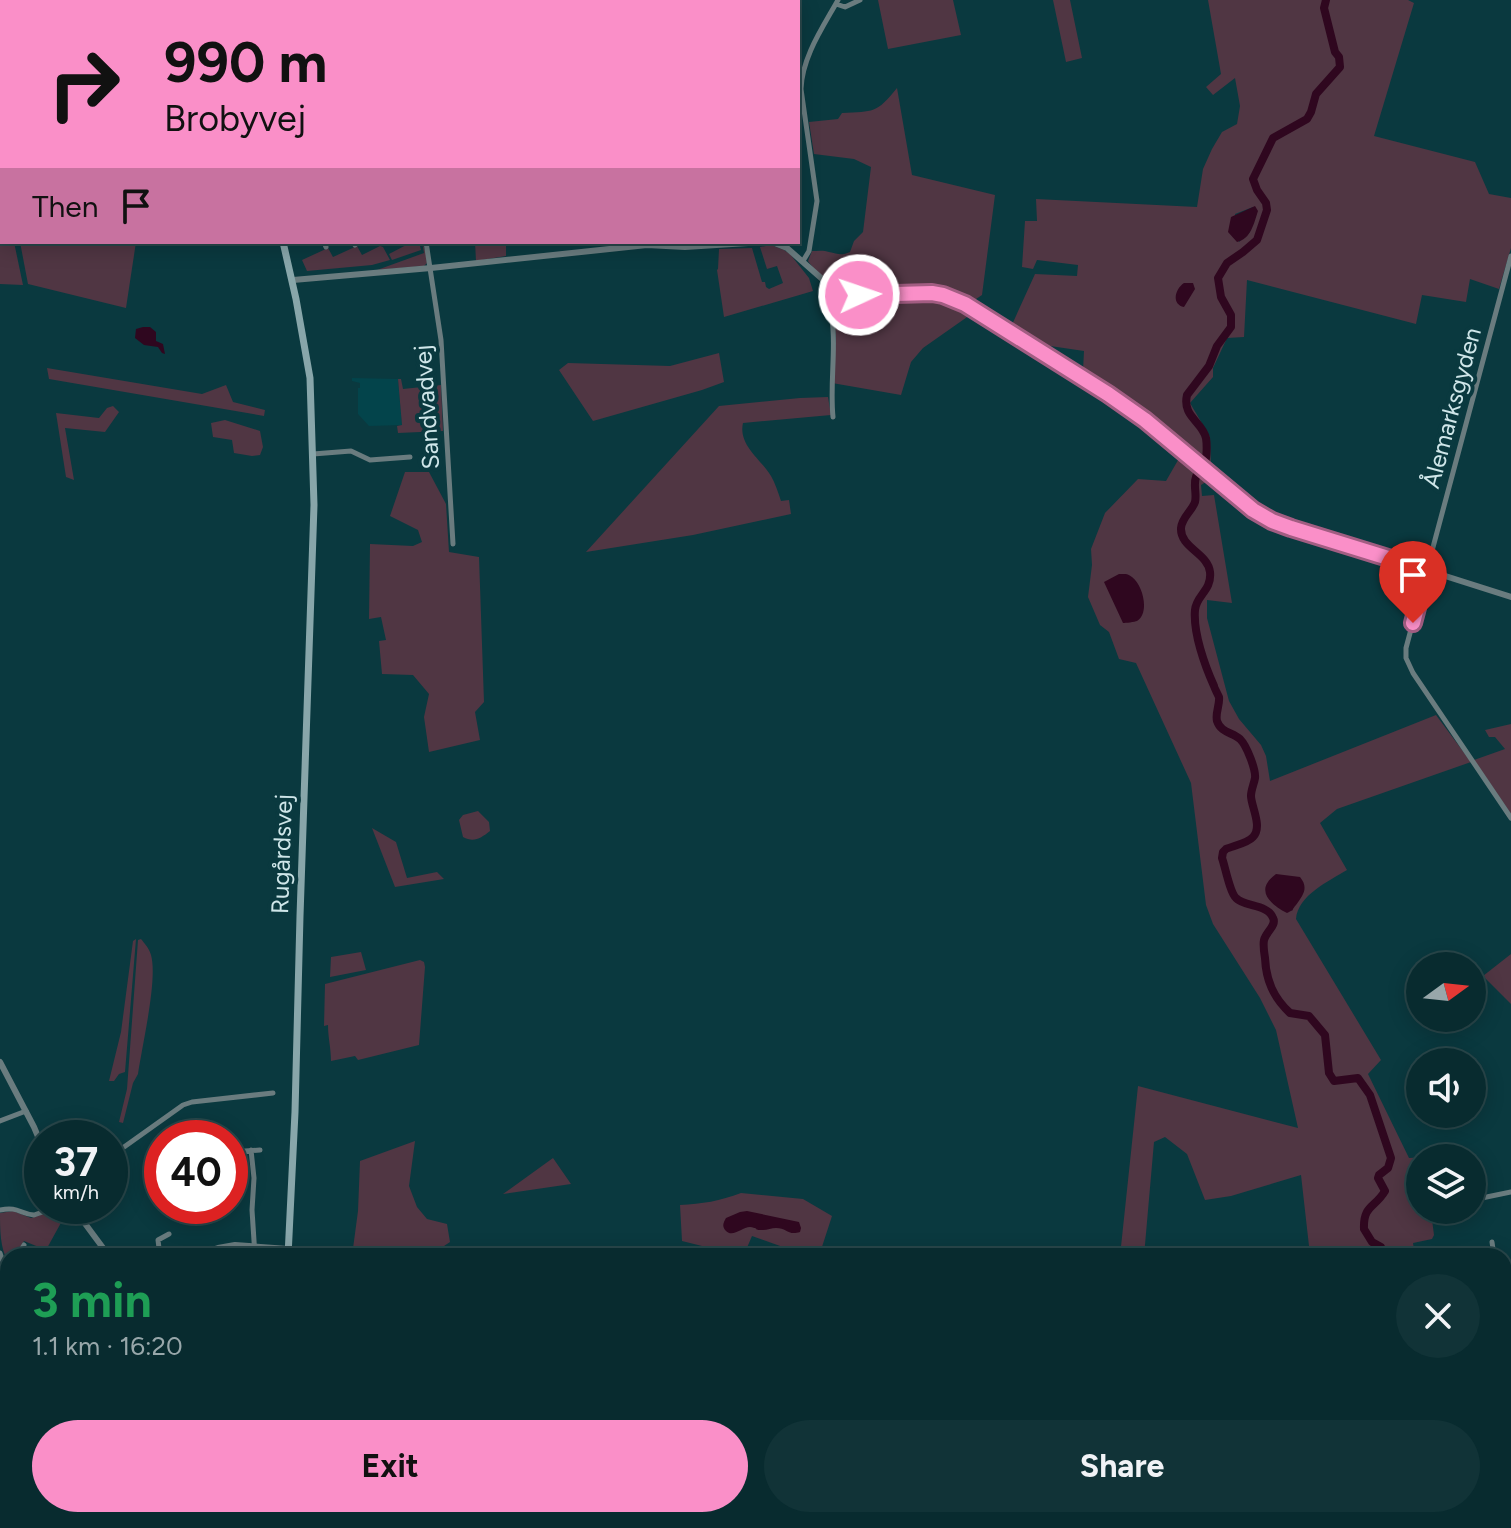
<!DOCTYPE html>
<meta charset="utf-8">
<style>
body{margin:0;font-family:Figtree,sans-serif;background:#113337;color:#f1f3f6;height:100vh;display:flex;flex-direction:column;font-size:30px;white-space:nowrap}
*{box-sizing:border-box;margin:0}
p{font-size:26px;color:#98a7aa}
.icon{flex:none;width:44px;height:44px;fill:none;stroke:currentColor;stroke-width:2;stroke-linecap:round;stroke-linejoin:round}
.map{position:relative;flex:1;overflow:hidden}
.side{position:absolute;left:0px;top:1248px;width:1512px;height:280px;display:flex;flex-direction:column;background:#082b2f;border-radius:24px 24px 0 0;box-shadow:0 4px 20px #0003,0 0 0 2px #29474b}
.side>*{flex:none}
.guide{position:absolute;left:0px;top:0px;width:800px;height:244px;box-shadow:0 4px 20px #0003,0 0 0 2px #29474b;background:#fa8fc8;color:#111;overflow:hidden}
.needle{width:52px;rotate:75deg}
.buttons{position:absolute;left:1406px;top:952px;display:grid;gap:16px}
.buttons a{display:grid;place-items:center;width:80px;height:80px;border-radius:50%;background:#082b2f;box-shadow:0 4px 20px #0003,0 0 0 2px #29474b;font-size:40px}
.speed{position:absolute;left:24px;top:1120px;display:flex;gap:16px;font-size:40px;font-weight:700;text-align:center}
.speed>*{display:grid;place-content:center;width:104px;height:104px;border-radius:50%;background:#082b2f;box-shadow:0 4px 20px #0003,0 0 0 2px #29474b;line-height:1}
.speed small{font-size:20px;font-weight:400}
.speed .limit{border:12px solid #d22;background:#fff;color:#111}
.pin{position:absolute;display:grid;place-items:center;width:68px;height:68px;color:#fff;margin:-82px -34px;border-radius:50% 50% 50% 0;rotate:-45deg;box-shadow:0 0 8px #0007}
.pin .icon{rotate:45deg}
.me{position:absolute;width:88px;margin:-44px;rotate:87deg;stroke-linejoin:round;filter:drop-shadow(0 0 6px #0008)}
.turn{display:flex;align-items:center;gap:28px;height:168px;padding:0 32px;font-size:36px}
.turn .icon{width:104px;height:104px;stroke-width:2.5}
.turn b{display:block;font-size:56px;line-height:68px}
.then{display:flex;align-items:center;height:76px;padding:0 32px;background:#0003;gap:16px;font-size:30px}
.round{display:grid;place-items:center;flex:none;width:84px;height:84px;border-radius:42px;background:#113337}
.headline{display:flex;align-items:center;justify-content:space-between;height:136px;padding:0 32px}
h1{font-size:48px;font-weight:700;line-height:60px;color:#1e9e55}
.button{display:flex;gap:16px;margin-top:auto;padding:16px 32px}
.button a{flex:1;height:92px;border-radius:48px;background:#fa8fc8;color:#111;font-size:32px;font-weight:700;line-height:92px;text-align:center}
.button a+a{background:#113337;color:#f1f3f6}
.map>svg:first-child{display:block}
.built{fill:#03444b}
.green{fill:#503643;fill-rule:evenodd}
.water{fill:#2f071f}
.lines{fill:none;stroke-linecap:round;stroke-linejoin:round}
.river{stroke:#2f071f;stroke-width:8}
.minor{stroke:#6a7c7f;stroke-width:5}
.tertiary{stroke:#6a7c7f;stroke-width:6}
.secondary{stroke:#88a6aa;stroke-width:7}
.route-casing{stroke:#a25d82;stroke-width:20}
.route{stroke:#fa8fc8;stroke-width:14}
.labels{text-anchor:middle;stroke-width:8;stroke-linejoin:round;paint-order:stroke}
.street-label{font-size:24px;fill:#cfe6e9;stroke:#0a393f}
</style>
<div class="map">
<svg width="1511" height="1528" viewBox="0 0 1511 1528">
<rect width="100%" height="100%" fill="#0a393f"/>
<path class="built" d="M352,378L398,379L402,425L369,426L358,414V388H360V383L352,381Z"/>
<path class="green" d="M878,0H953L961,35L888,49Z
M1053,0H1070L1082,58L1066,62Z
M1208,0H1408L1414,3L1374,136L1475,162L1489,194L1511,198V248L1499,289L1470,279L1466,302L1422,295L1416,324L1247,280L1244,337L1227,338L1213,368V377L1190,403L1210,437L1211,468L1125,397L1089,372L1083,371L1084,351L1030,343L1010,329L1035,274L1077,276L1078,265L1037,260L1033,269L1022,267L1025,221H1037L1036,199L1197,207L1203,169L1212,149L1222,132L1237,124L1240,106L1235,78L1213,95L1206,87L1221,74ZM1253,207L1250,232L1239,242L1235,214Z
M897,88L912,175L995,195L982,295L973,301C961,297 949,292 937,289C889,280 842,310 808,261L812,251C817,251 824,250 829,252C838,254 841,256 850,252L854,241L863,232L871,167L854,159L814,154L809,122L838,119L842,113C874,111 876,114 897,88Z
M0,167L2,177V242H14L23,285L0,284Z
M20,242H136L126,308L28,284Z
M412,242H419L421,250L392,260L389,254Z
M422,242L426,253L427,263L424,266L377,270L424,253Z
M475,242H506V256L476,261Z
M771,245L784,250L790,254L809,278L813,291L724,317L717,270L718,269L719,249L752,248L762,282H765L766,287L769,289L783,283L777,266L767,269L760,247Z
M357,246L362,255L380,246L383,247L390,260L372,265L307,271L302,260L328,248L333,257Z
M830,294L842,298L844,316L874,313L875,299C917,295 933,291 970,315L923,348L911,362L901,395L832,383L836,337Z
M719,353L724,382L702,390L593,421L559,370L568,363L670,366Z
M47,368L202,394L226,385L233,402L265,410L264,416L49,379Z
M398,379H401L403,389L441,385L443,431L398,433L397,426L402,425Z
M828,397L831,415L743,423C738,445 761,459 771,476C775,483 778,492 781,501L789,500L791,514L693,535L586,552L719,406L800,398Z
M113,406L119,412L105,432L65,428L74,480L66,477L56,413L99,418L107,408Z
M225,420L260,431L263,447L260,455L252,456L234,453L232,440L213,437L211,423Z
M1181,455L1209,480L1201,485L1202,496L1214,495L1232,603L1207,600V618L1229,701L1239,719L1261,745L1266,756L1270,781L1436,715L1471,762L1337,809L1320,823L1347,870C1329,881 1298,895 1296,919L1381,1060L1368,1074L1409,1158L1431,1157L1420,1158V1210H1432L1431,1212L1434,1235L1432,1239L1413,1243L1415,1256H1265L1262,1251L1309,1246L1301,1175L1231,1196L1205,1200L1187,1154L1165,1137L1154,1142L1144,1256H1120L1138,1086L1298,1128L1276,1030L1260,998L1213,924L1206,905L1191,783L1136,663L1119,659L1109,632L1100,625L1088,597L1092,565L1091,549L1105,513L1138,479L1166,481Z
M405,472H429L446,504L449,552L479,557L484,702L475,712L480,740L429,752L424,717L429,694L413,675L382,674L379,641L386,640L381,617L369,619L370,544L413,546L422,542L418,530L390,516Z
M1511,724V814L1474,760L1505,749L1495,737H1489L1485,730Z
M478,811L489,822L490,831C481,838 474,843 463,837L459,820L463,815Z
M372,828L396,842L407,878L437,872L444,879L395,887Z
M136,939L125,1072L119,1074L114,1081H109L121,1032L133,941Z
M141,939C145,944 149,948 151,955C158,979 142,1046 138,1074L133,1083L123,1123L119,1122L127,1089L138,940Z
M361,952L366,970L330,977L331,957Z
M1511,954V1004L1483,976Z
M420,960L424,962L425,967L419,1045L358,1060L355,1056L331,1061C331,1048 328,1038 328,1025L324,1026L325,984Z
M415,1141L409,1186L417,1207L427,1219L447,1224L450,1242L429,1256H352L358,1211L360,1161Z
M553,1158L571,1184L503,1194Z
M741,1193L803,1199L832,1216L819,1256H808L752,1236L746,1250L730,1253L682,1241L680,1205C702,1204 720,1201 741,1193Z
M65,1207L68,1210L46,1250L24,1241L14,1256H8V1261C0,1249 0,1229 0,1213L13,1211L31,1218Z
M1504,1348H1511V1448H1504Z
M0,1456L8,1457V1520H38L35,1528H8L9,1523L2,1521L0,1526Z
M116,1520H272V1528H121Z
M286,1520H400L398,1528H285Z
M1307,1520H1395L1394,1528H1306Z"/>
<path class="water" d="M1255,206L1258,211C1254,223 1251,239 1237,242L1228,232L1231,217Z
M1184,283H1193L1195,289L1184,307C1171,304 1175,289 1184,283Z
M143,327H150L156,332V341L163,344L165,354L162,353L158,347L144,345L135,338L136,329Z
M1119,574C1125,574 1127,573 1132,577C1143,585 1150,613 1137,621C1135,622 1125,623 1123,623L1104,582Z
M1276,874L1300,877C1309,888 1303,895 1296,905C1289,913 1297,908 1287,913C1270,904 1254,890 1276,874Z
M747,1211L799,1222L801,1228L800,1232C788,1236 787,1228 776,1228C772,1228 767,1230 763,1230C751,1230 762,1229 750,1227C742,1227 733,1238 726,1231C721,1226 724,1222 726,1218L740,1212Z"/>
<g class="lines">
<path class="river" d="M1326,0L1324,8L1335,52L1339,57L1340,67L1316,94L1311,112L1307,119L1273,138L1253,179L1257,190L1266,203L1267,210L1257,240L1243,252L1227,263L1218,278L1221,297L1231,315V327L1217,346L1209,366L1187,395C1182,417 1202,421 1206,438C1207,444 1207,457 1205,462C1203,468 1197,472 1196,477C1193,485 1197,494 1195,502C1192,511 1182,517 1181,528C1180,548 1208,553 1210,572C1212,591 1196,595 1195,610C1193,633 1205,666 1214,686C1214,687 1219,697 1219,697C1220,705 1215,713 1217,721C1221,733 1232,732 1240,739C1247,746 1256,770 1255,778C1254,784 1251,790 1251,796C1251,806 1263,827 1253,837C1248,843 1233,846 1226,849L1223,852L1222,858C1225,866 1230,893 1236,898C1244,907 1268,904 1273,918C1277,925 1266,932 1264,940C1263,945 1264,952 1265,958C1266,980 1273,997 1290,1013L1309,1016L1325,1035L1329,1073L1334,1081L1358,1078L1370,1095L1391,1158L1388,1168L1379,1175L1378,1178L1385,1191C1375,1208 1363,1205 1364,1229L1372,1242L1381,1247L1385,1256
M1379,1528L1383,1520"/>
<path class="minor" d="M221,0L224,2L231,0
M317,0L318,2
M346,0L347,2
M836,4L845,7L860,0
M0,39H2
M324,242L326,247
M353,242L355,245
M382,242L383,243
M426,242L441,340L453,544
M1511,256L1406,648V658L1413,673L1511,818
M803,261L809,251L817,201L801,89C802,57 823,27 838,0
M829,285C827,300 832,313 833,329C835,358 830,387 833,417
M313,454L351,451L370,460L410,457
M0,1121L26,1111
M251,1150L254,1178L252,1210L255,1256
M230,1152L260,1150
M110,1157L183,1105L192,1102L273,1093
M153,1194L162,1190
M1472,1200L1511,1192
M0,1210C18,1206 20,1214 34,1215L60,1206
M79,1216L86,1206
M1492,1242L1494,1256
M0,1253L4,1265
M1443,1253L1444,1256
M17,1256L24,1245
M160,1256L158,1240L169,1234
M0,1266L8,1264
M1504,1310H1511
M2,1332L8,1331
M0,1379L8,1378
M433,1520L443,1528
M466,1520L475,1528
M594,1520L604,1528
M697,1520L708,1528
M745,1520L756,1528
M838,1520L849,1528
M541,1528L544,1524L553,1520
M574,1528L580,1520
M626,1528L631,1522L636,1520
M727,1528L733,1520"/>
<path class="tertiary" d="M293,280L431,268L647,245L685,247L764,242H772L787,248L829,285L849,294L859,295L932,293L943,295L965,304L1108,394L1145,420L1239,500L1272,521L1511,597
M0,1062L34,1127L42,1146
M72,1206L109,1256
M194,1256L218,1248L235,1245L288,1249
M78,1528L84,1520"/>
<path class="secondary" d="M174,0L175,2
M283,242L296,299L310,378L314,505L300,916L295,1112L288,1256
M278,1528L279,1520"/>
</g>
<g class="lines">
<defs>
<path id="route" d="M859,295L932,293L943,295L965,304L1108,394L1145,420L1253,510L1272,521L1291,528L1427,570L1413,623"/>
</defs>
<use href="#route" class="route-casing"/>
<use href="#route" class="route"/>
</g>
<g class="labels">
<g class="street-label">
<text transform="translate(427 407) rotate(-94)" y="8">Sandvadvej</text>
<text transform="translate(1452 408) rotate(-75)" y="8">Ålemarksgyden</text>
<text transform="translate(282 854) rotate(-88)" y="8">Rugårdsvej</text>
</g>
</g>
</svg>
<div class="buttons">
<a><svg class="needle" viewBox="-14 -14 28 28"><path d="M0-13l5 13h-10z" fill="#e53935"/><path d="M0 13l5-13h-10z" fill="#98a7aa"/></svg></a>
<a><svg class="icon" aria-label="sound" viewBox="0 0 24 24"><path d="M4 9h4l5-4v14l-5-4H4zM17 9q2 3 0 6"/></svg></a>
<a><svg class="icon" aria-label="layers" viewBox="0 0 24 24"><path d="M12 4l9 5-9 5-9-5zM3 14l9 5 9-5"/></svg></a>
</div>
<div class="speed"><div>37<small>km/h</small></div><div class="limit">40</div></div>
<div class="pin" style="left:1413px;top:623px;background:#d93025"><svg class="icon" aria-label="arrive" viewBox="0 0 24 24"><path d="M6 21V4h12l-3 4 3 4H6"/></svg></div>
<svg class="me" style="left:859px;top:295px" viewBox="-20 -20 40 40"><circle r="17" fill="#fa8fc8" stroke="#fff" stroke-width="3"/><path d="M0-11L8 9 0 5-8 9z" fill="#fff"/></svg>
<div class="guide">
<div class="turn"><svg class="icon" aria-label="right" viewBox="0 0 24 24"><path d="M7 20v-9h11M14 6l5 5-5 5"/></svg><div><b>990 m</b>Brobyvej</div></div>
<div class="then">Then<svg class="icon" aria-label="arrive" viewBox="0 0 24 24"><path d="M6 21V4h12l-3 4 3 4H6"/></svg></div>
</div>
<section class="side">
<div class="headline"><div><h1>3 min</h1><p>1.1 km · 16:20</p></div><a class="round"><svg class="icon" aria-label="close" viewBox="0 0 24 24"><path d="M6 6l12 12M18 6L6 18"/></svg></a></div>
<div class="button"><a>Exit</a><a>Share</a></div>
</section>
</div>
